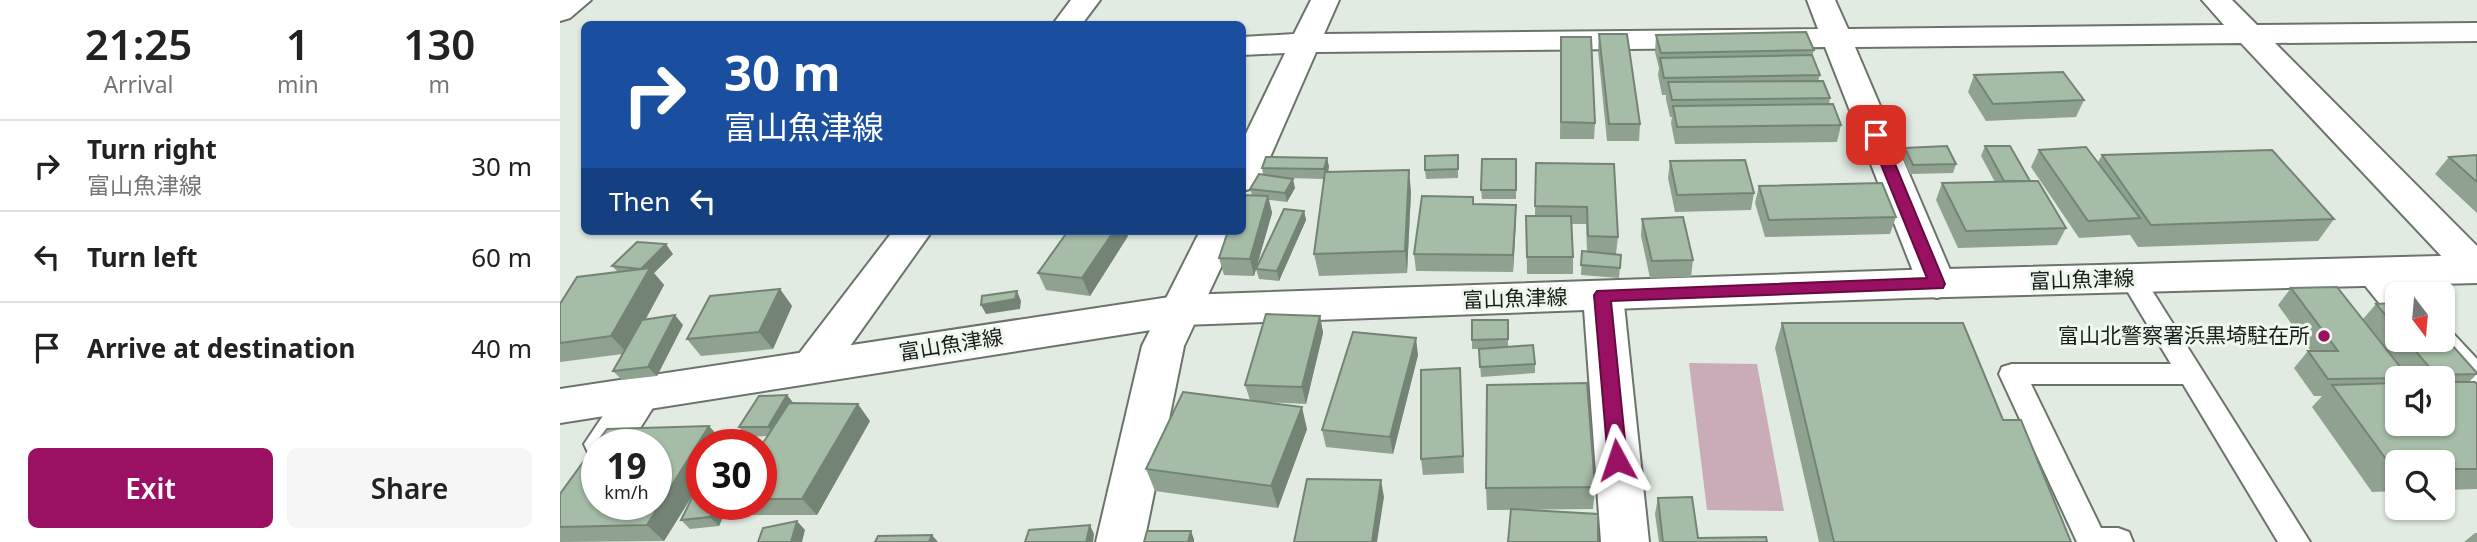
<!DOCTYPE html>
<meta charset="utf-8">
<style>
body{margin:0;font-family:"Noto Sans","Noto Sans JP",sans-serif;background:#f6f6f6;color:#222;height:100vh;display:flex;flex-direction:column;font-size:26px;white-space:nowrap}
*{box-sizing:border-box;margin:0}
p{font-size:23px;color:#767676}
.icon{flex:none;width:38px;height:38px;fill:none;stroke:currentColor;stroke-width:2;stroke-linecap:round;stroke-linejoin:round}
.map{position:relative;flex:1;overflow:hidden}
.details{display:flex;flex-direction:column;background:#fff;width:560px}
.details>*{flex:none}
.banner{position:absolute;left:21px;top:21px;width:665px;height:214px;border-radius:10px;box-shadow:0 2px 5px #0004;background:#1a4fa0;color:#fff;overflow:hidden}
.needle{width:46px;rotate:164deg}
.buttons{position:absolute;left:1825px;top:282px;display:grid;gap:14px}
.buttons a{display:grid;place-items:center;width:70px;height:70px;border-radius:10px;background:#fff;box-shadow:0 2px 5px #0004;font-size:35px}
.speed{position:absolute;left:21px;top:429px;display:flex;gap:14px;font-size:35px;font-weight:700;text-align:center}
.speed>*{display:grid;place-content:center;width:91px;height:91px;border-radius:50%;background:#fff;box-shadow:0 2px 5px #0004;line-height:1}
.speed small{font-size:18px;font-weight:400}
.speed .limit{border:10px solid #d22;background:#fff;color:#111}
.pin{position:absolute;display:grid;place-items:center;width:60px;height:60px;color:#fff;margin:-30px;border-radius:14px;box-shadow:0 4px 10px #0006}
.me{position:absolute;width:77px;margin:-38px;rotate:355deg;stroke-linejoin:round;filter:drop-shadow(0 0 5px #0008)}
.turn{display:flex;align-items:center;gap:24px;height:147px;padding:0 28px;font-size:32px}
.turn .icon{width:91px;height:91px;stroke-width:2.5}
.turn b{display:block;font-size:49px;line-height:60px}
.then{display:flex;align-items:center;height:66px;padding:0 28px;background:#0003;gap:14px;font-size:26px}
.eta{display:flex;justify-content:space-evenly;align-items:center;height:119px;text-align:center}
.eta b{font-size:42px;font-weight:600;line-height:49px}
.primary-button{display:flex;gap:14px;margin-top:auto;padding:14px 28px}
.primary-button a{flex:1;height:80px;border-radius:10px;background:#9a1163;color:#fff;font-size:28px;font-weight:600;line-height:80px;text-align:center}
.primary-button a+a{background:#f6f6f6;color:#222}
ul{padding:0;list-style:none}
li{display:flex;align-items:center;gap:21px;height:91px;padding:0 28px;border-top:2px solid #e0e0e0}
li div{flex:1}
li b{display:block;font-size:26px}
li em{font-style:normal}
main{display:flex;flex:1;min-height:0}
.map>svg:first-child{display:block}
.water{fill:#caabb8}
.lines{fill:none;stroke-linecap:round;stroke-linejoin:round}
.lane-casing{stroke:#6b736b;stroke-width:4}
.street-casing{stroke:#6b736b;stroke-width:4}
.primary-casing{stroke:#6b736b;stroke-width:4}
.lane{fill:#fff;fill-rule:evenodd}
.street{fill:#fff;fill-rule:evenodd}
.primary{fill:#fff;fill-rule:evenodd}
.wall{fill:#8ea28f;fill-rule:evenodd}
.shaded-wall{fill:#748474}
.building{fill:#a5bca6;stroke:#748474;stroke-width:2;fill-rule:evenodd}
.route{fill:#9a1163;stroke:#640b40;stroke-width:2}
.poi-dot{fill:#9a1163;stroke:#eff8ef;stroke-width:2.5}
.labels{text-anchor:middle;stroke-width:6;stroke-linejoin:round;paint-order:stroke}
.street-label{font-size:21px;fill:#181c18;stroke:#eff8ef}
.poi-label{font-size:21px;fill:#181c18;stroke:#eff8ef;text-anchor:end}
</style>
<main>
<section class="details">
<div class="eta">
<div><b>21:25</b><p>Arrival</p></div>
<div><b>1</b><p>min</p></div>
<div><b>130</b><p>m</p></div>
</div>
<ul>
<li><svg class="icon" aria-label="right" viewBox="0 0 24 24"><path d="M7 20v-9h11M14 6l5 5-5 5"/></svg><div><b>Turn right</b><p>富山魚津線</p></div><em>30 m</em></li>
<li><svg class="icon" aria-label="left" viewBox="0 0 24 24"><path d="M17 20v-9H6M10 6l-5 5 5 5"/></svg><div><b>Turn left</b></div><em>60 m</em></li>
<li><svg class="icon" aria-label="arrive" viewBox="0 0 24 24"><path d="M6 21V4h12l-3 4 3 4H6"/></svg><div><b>Arrive at destination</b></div><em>40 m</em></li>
</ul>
<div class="primary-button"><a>Exit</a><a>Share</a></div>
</section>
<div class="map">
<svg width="1917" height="542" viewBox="0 0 1917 542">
<rect width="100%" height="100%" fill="#e1ebe2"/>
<path class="water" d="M1129,363L1197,364L1224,511L1147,510Z"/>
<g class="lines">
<defs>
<path id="lane" d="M1572,270L1581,273L1750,542H1718L1623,384H1471L1541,528H1558L1569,532L1573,542H1517L1439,374L1442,367L1452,364H1611L1560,279L1563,273Z"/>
<path id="street" d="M0,0H31L10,18L0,21Z
M511,0H540L522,24H493Z
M751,0H779L764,34L1258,29L1247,0H1275L1288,29L1664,25L1642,0H1672L1697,25L1917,23V41L1715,43L1917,246V283L1903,279L1681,43L1295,47L1396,284L1391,294L1377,298L1363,294L1358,284L1265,47L756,52L700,180L694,188L682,191V142L725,53L682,55V37L734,34Z
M333,231H372L268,377L253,382L238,377L232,366L238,355Z
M640,231H678L624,346L584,542H536L582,346Z
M1813,258L1827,262L1855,294H1838V313L1824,309L1794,272L1799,262Z
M1043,281L1057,285L1063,295L1089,542H1041L1023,295L1029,285Z
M1883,327L1889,329L1917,359V403C1892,395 1866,363 1853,340H1883Z
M82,375L97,380L103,392L70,444H37V459L30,457L24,444L67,380Z"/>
<path id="primary" d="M1917,255V283L1348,298L623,325L0,423V389L623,295L1348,270Z"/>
</defs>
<use href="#lane" class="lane-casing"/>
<use href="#street" class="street-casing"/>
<use href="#primary" class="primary-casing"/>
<use href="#lane" class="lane"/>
<use href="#street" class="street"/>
<use href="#primary" class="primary"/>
</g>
<path class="wall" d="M1039,34L1080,124L1079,141H1047L1038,51Z
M1096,35L1254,50L1252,57L1260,75L1258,81L1270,98L1269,104L1281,125L1277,142L1115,144L1111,123L1112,117H1110L1106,99V95H1102L1098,75L1099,68L1095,52Z
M1001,37L1035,123L1034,139H1000Z
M1414,75L1524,100L1516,117L1426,121L1408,92Z
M1425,146L1470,181L1506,228L1497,245L1398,248L1376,200L1382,183L1435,182L1421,156Z
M1345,148L1396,164L1393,173L1350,174L1342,157Z
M1479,150L1538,162L1542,155L1774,219L1758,241L1578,247L1570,235L1519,238L1471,167Z
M898,155V178L866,179L865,170Z
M1917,155V213L1875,174L1889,157Z
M767,158L769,167L768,172L851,192L847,273L759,276L754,254L764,179L727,178L735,188L727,202L709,200L712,213L694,276L664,275L659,258L692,195L690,189L703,175L702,168Z
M956,159V199H922L921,190Z
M1110,161L1194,193L1191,210L1115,212L1108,178Z
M976,163L1054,164L1058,237L1056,254L1061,255L1059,278L1021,275L1022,251L1027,252L1026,224H1012L1013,257V274H967L966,216H975Z
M1199,186L1336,217L1330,234L1205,237L1195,203Z
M914,204L956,205L953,272L856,271L854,254Z
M744,211L746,220L719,281L699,279L696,269Z
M1082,219L1133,260L1131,277L1090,278L1081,236Z
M568,236L530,296L486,290L478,273Z
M113,254L94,273L104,285L86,319L123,325L97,376L62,380L53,371L63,354L0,362V304L58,272L52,266Z
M1731,288L1803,319L1816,304L1838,303V340H1883L1917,374L1909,382L1917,384V489L1883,490V462H1838V491L1812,492L1752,407L1762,396H1754L1734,368L1748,351H1751L1718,305ZM1838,378H1883V424H1838Z
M220,289L232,306L213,349L141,356L127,339Z
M760,316L763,333L746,404L703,402L747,429L718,508L595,491L586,469L690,400L685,385Z
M948,320V347L975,364V373L921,377L919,349H912V340Z
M1222,323L1443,420L1511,542H1259L1215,348Z
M858,355L833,454L766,447L762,430Z
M901,385L904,473L863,475L861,459Z
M227,395L233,403L310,421L257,515H184L173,504H201V446L208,436L187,437L179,427Z
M149,426L164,443V444H142V504H169L159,526L130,529L121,520L136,490L104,541L0,542V494L47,429ZM37,444H96V504H37Z
M1035,487L1033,509L927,510L926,488Z
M1098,498L1138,538L1207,542H1099L1095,514Z
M1915,533H1917V542H1904Z"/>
<path class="shaded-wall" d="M767,158L769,167L766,179L764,169Z
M849,170L851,192L847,273L845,251Z
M733,179L735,188L727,202L725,193Z
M708,196L712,213L694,276L690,259Z
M956,205V222L953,272V255Z
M744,211L746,220L719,281L717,271Z
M554,231H566L568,236L530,296L522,278Z
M106,244L113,254L94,273L104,285L67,353L51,336L81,269Z
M220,289L232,306L213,349L199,332Z
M457,291L461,301L460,309L426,314L421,305Z
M115,315L123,325L97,376L88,367Z
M760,316L763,333L746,404L742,387Z
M856,338L858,355L833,454L830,437Z
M227,395L235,405L216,436L208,427Z
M298,404L310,421L257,515L242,499Z
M742,407L747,429L718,508L711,486Z
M149,426L164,443V444H142V480L104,541L87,525Z
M821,480L824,497L817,542H812Z
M156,504H169L159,526L150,517Z
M237,521L245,530L242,542H231Z
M530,525L534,534L533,542H526Z
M631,531L634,539V542H628Z
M372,535L378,542H369Z"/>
<path class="building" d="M1246,32L1254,50L1101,53L1096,35Z
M1039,34H1067L1080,124H1049Z
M1001,37H1031L1035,123L1001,122Z
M1252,55L1260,75L1104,78L1100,58Z
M1503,72L1524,100L1433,104L1414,75Z
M1263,81L1270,98L1112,100L1108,82Z
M1273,104L1281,125L1117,127L1113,106Z
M1387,146L1396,164L1353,165L1345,148Z
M1425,146H1450L1470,181H1444Z
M1526,147L1580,218L1528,221L1479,150Z
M1712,150L1774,219L1591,225L1542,155Z
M898,155V169L865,170V156Z
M1917,155V182L1889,157Z
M706,157L767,158L764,169L702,168Z
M922,159H956V190H921Z
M1185,160L1194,193L1117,195L1110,161Z
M976,163L1054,164L1058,237L1028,236L1027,207L975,206Z
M849,170L845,251L754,254L765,172Z
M699,174L733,179L725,193L690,189Z
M1478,181L1506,228L1406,231L1382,183Z
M1322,183L1336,217L1209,220L1199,186Z
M682,195L708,196L690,259L659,258L668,231H682Z
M862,196L913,197V204L956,205L953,255L854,254Z
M724,209L744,211L717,271L696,269Z
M966,216H1011L1013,257H967Z
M1123,217L1133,260L1092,261L1082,219Z
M508,231H554L522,278L478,273Z
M77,242L106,244L81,269L52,266Z
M1022,251L1061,255L1060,268L1021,265Z
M90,268L51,336L0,343V304L17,277Z
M1777,287L1849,378L1768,379L1748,351H1778L1731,288Z
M220,289L199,332L127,339L150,296Z
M457,291L455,299L421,305L422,296Z
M1838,303V330L1816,304Z
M706,314L760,316L742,387L685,385Z
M115,315L88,367L53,371L82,320Z
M912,320H948V339L912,340Z
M1222,323H1403L1443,420H1461L1511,542H1274Z
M793,332L856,338L830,437L762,430Z
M1883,335L1917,373V374L1876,375L1846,340H1883Z
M973,345L975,364L920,367L919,349Z
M900,368L903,456L861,459V370Z
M1883,382H1915L1917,384V469H1883V462H1838V470H1834L1772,385L1838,383V424H1883Z
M1027,383L1035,487L926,488L927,385Z
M623,392L742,407L711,486L586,469Z
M227,395L208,427H179L199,396Z
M229,403L298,404L242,499H201V446Z
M149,426L87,525L0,527V494L47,429ZM37,444H96V504H37Z
M142,478V504H156L150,517L121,520Z
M747,479L821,480L812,542H734Z
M1132,497L1138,538L1206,537L1207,542H1103L1098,498Z
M951,509L1038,514V542H948Z
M237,521L231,542H198L203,528Z
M530,525L526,542H465L469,530Z
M587,531H631L628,542H584Z
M372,535L369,542H315L318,536Z"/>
<path class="route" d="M1316,131L1323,135L1385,284L1383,288L1051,301L1067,460L1064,465L1057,468L1051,465L1048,460L1034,295L1037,291L1367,278L1309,135Z"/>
<circle class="poi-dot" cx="1764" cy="336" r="7"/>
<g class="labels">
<g class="street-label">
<text transform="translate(1522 280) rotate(-2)" y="7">富山魚津線</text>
<text transform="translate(955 299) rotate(-2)" y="7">富山魚津線</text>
<text transform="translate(391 345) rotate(-9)" y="7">富山魚津線</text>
</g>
<g class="poi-label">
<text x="1750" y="343">富山北警察署浜黒埼駐在所</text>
</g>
</g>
</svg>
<div class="buttons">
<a><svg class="needle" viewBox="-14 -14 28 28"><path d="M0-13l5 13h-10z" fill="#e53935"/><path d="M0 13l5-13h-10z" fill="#767676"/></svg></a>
<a><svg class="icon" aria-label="sound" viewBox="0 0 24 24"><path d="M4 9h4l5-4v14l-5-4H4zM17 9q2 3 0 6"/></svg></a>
<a><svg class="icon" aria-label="search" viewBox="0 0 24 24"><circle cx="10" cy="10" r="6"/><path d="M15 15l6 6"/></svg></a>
</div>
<div class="speed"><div>19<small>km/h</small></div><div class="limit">30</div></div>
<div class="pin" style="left:1316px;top:135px;background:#d93025"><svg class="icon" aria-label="arrive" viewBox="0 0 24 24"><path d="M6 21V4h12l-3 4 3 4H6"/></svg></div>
<svg class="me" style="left:1057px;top:460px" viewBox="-20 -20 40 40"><path d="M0-17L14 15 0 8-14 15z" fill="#9a1163" stroke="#fff" stroke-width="4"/></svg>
<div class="banner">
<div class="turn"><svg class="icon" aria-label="right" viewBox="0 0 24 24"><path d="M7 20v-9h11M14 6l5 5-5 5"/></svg><div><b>30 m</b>富山魚津線</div></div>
<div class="then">Then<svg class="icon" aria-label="left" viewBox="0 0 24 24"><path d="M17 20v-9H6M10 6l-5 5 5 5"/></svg></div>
</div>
</div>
</main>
